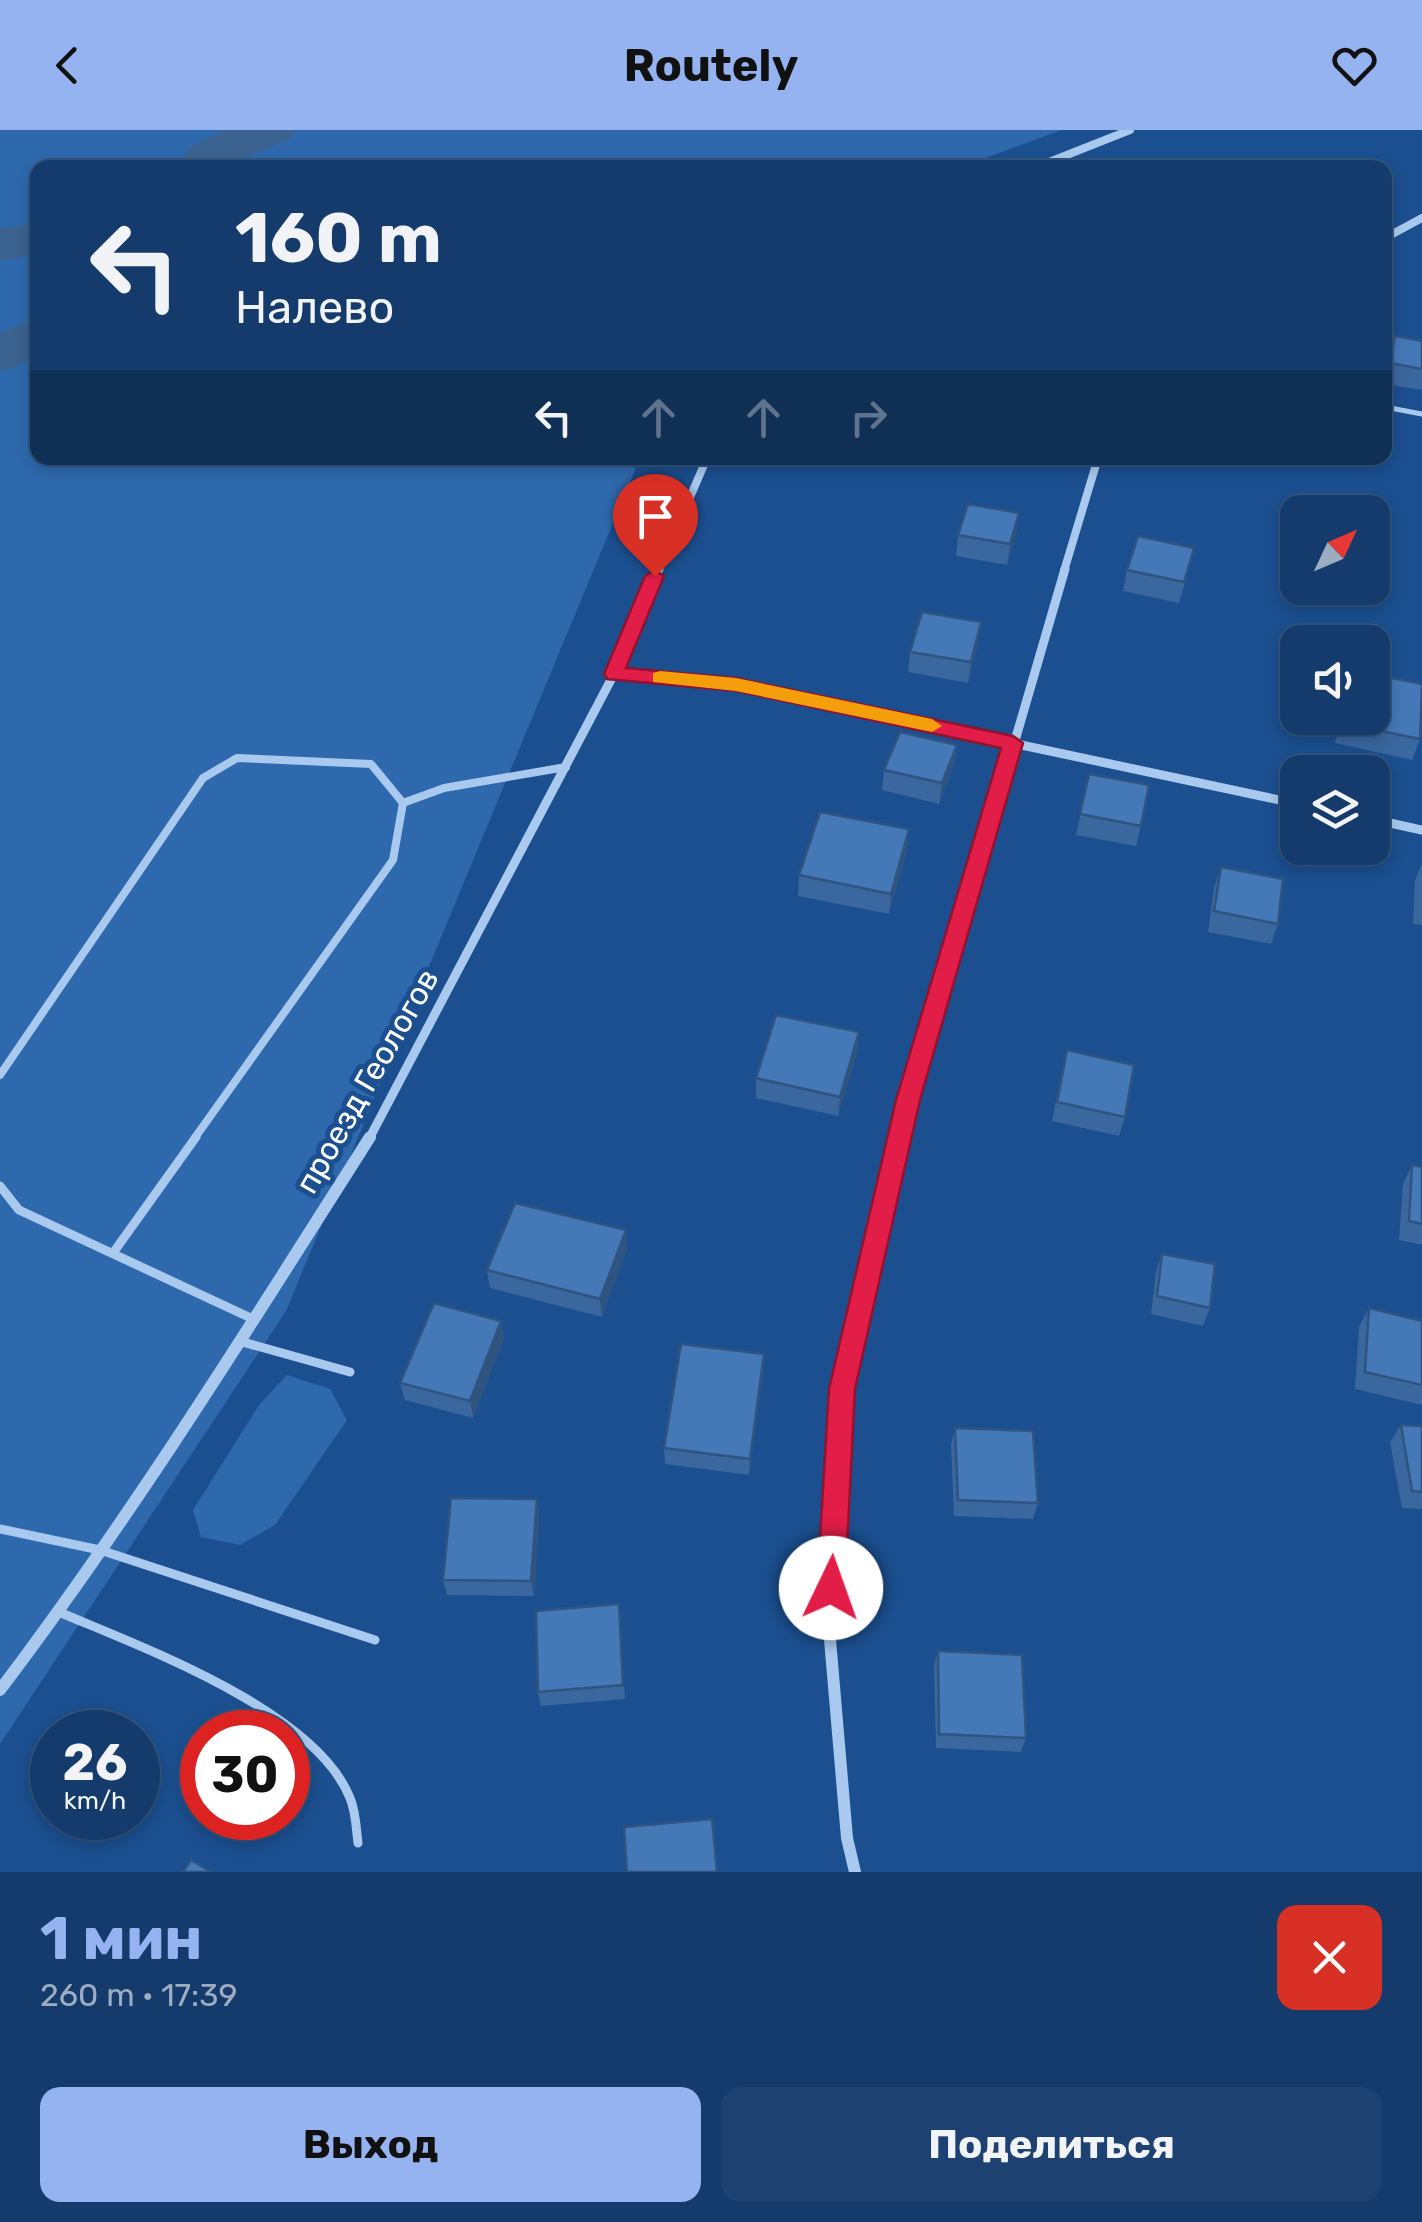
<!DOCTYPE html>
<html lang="ru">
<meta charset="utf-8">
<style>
body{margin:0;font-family:Rubik,sans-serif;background:#1d4271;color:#f1f3f6;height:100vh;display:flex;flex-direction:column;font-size:38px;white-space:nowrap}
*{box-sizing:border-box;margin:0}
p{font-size:32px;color:#9dadc1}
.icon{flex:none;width:55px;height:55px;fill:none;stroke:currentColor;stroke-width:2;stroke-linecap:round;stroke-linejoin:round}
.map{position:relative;height:1742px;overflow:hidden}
.sheet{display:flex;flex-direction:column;background:#143b6b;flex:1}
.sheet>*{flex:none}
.guide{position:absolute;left:30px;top:30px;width:1362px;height:305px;border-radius:20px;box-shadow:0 5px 15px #0003,0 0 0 2px #33557e;background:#143b6b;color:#f1f3f6;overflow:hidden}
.needle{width:65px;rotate:46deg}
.fabs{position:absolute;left:1280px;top:365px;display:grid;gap:20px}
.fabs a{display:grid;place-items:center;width:110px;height:110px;border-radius:20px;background:#143b6b;box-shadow:0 5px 15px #0003,0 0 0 2px #33557e;font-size:50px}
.speed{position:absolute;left:30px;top:1580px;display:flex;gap:20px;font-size:50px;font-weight:700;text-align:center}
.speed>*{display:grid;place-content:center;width:130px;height:130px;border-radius:50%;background:#143b6b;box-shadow:0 5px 15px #0003,0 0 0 2px #33557e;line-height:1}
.speed small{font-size:25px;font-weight:400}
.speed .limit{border:15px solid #d22;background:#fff;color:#111}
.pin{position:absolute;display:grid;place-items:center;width:85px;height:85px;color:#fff;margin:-102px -42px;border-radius:50% 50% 50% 0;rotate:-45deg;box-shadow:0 0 10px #0007}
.pin .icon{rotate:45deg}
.me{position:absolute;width:110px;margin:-55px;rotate:3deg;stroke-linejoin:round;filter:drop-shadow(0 0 8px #0008)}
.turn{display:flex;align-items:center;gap:35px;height:210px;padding:0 40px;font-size:45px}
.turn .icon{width:130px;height:130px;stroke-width:2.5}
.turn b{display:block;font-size:70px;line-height:85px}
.lanes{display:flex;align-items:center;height:95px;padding:0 40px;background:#0003;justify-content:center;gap:50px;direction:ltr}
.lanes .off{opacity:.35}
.round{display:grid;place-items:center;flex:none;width:105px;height:105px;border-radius:20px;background:#1d4271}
.headline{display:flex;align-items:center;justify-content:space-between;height:170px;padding:0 40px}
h1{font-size:60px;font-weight:700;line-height:75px;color:#95b2f1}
.primary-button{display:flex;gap:20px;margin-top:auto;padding:20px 40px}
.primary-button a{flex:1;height:115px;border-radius:20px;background:#95b2f1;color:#111;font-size:40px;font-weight:700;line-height:115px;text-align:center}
.primary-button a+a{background:#1d4271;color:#f1f3f6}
header{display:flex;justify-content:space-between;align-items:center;height:130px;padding:0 40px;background:#95b2f1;color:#111;font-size:45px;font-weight:700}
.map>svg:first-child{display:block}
.green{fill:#2e69ad}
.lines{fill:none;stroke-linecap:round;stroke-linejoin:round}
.river{fill:#3c6290;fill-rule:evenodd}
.lane-far2{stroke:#a9c9ee;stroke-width:5}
.lane-far1{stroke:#a9c9ee;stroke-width:8}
.lane{stroke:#a9c9ee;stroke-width:9}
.street-far2{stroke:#a9c9ee;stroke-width:8}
.street-far1{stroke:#a9c9ee;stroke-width:9}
.street{stroke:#a9c9ee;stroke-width:12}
.wall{fill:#3a679d}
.shaded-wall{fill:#305480}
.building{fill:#4478b7;stroke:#305480;stroke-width:2.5}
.route{fill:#e11d48;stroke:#92132f;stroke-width:2.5}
.slow{fill:#f59e0b}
.labels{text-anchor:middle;stroke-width:10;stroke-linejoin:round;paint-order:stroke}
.street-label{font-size:32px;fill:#fff;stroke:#1b4f8f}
</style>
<header><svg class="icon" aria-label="back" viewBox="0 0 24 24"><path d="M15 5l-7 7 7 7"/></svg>Routely<svg class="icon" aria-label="heart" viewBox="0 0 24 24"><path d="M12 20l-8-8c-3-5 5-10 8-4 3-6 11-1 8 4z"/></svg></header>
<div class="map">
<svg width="1422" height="1742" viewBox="0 0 1422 1742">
<rect width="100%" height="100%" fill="#1b4f8f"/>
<path class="green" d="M0,0H1062L958,38H38V328H640L286,1181L0,1614Z
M287,1245L330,1259L347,1290L275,1395L240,1415L201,1407L193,1380L259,1275Z"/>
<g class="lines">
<path class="river" d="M225,0H296L288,10L245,27L230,38H180L188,18Z
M38,93V125L0,130V98Z
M38,188V228L0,242V203Z"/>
<path class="lane-far2" d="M1385,277L1422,284"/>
<path class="lane-far1" d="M403,673L444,658L566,637
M0,945L203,648L237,628L371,634L403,673L393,730L194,1009"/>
<path class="lane" d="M0,1056L19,1080L253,1189
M113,1123L196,1007
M239,1211L350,1242
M0,1399L100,1420L375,1510
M59,1482C141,1517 315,1580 350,1668C356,1682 356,1698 358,1713"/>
<path class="street-far2" d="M1034,38L1130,0
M1385,108L1422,88
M658,441L707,328
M1064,441L1098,328"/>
<path class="street-far1" d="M614,544L736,554L1298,674
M1372,689L1422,700
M369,1009L614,544L659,439
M899,1009L1065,439"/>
<path class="street" d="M0,1560C134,1383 251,1194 370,1007
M855,1742L847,1708L829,1498L842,1259L899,1007"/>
</g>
<path class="wall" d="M1395,206L1422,211V260L1385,254L1388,226Z
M1232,328H1272L1270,334Z
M1019,383L1016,403L1007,435L956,426L958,405Z
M1189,438L1179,473L1123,461L1127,440Z
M978,513L968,553L908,542L910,522Z
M1339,588H1372L1420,609L1412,630L1335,613Z
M957,615L954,635L939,674L882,660L884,640Z
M1089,644L1141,696L1136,716L1076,705Z
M909,699L907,720L889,784L798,766L799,745Z
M1422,734V795L1413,794L1415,750Z
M1221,737L1278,794L1271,814L1208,802L1214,758Z
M859,902L857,922L838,986L756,968V948Z
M1062,940L1125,987L1119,1006L1052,991Z
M1412,1035L1422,1037V1115L1399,1110L1403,1054Z
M627,1118L602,1187L490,1158L487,1140Z
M1162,1124L1210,1178L1203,1196L1151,1184L1156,1142Z
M1369,1178L1422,1191V1275L1355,1259L1359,1196Z
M501,1191L504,1208L473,1288L405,1270L400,1253Z
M763,1242L749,1345L665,1334L664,1318Z
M1401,1295L1422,1296V1379L1402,1378L1390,1312Z
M955,1298L1038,1373L1033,1389L954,1386L951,1315Z
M537,1369L539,1385L534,1466L447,1465L443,1450Z
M619,1474L625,1569L541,1576L538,1562Z
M938,1521L1026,1608L1021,1622L936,1618L934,1535Z"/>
<path class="shaded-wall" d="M1019,383L1016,403L1007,435L1010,414Z
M981,492L978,513L968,553L971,532Z
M957,615L954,635L939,674L942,653Z
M909,699L907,720L889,784L891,764Z
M859,902L857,922L838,986L840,967Z
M626,1100L627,1118L602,1187L600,1169Z
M501,1191L504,1208L473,1288L470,1271Z
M764,1224L763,1242L749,1345L750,1329Z
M537,1369L539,1385L534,1466L531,1451Z"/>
<path class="building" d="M1313,30L1328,38H1299Z
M1395,206L1422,211V239L1390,233Z
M968,374L1019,383L1010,414L958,405Z
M1138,406L1194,418L1184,452L1127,440Z
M922,482L981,492L971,532L910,522Z
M1372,544L1422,554L1420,609L1342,593L1343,588H1372Z
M900,602L957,615L942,653L884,640Z
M1089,644L1149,655L1141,696L1080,684Z
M820,682L909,699L891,764L799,745Z
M1221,737L1283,749L1278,794L1214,781Z
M776,885L859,902L840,967L756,948Z
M1067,920L1134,935L1125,987L1057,972Z
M1412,1035L1422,1037V1094L1409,1091Z
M515,1073L626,1100L600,1169L487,1140Z
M1162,1124L1215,1134L1210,1178L1157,1166Z
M434,1173L501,1191L470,1271L400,1253Z
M1369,1178L1422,1191V1255L1365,1242Z
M681,1214L764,1224L750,1329L664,1318Z
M1401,1295L1422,1296V1362L1412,1361Z
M955,1298L1033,1301L1038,1373L958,1370Z
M451,1368L537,1369L531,1451L443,1450Z
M619,1474L623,1555L538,1562L536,1481Z
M938,1521L1022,1525L1026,1608L939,1604Z
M712,1689L717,1742H627L624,1697Z
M191,1730L211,1742H183Z"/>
<path class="route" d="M655,440L664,446L626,538L736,548L1013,606L1023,613L920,970L855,1259L845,1458L841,1468L831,1472L821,1468L817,1458L829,1259L896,970L1001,618L736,561L607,549L604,544L645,446Z"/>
<path class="slow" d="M660,541L736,548L932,589L942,596L932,602L736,561L653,552V543Z"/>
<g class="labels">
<g class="street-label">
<text transform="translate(367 951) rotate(-60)" y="11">проезд Геологов</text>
</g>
</g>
</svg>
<div class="fabs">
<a><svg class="needle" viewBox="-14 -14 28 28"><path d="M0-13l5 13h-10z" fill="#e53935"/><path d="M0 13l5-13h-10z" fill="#9dadc1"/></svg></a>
<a><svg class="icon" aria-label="sound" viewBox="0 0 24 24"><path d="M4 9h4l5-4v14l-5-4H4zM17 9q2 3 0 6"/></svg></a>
<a><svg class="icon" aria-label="layers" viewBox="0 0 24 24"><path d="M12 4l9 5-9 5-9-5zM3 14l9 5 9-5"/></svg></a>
</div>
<div class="speed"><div>26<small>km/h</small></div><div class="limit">30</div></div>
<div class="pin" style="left:655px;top:446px;background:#d93025"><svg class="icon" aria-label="arrive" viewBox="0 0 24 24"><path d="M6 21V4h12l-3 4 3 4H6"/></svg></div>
<svg class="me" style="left:831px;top:1458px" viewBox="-20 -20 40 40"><circle r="19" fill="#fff"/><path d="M0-13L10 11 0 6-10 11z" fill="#e11d48"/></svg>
<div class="guide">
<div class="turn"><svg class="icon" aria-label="left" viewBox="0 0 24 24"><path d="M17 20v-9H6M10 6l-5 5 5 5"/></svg><div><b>160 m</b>Налево</div></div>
<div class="lanes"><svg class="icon" aria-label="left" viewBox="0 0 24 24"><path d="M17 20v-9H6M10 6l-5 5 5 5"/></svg><svg class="icon off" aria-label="ahead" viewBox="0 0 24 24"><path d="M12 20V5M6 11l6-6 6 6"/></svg><svg class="icon off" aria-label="ahead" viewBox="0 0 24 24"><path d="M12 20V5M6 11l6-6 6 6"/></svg><svg class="icon off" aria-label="right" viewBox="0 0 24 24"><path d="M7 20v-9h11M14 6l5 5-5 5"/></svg></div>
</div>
</div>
<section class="sheet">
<div class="headline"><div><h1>1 мин</h1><p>260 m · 17:39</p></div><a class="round" style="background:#d93025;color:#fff"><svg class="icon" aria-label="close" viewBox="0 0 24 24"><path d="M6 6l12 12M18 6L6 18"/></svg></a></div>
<div class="primary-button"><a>Выход</a><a>Поделиться</a></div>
</section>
